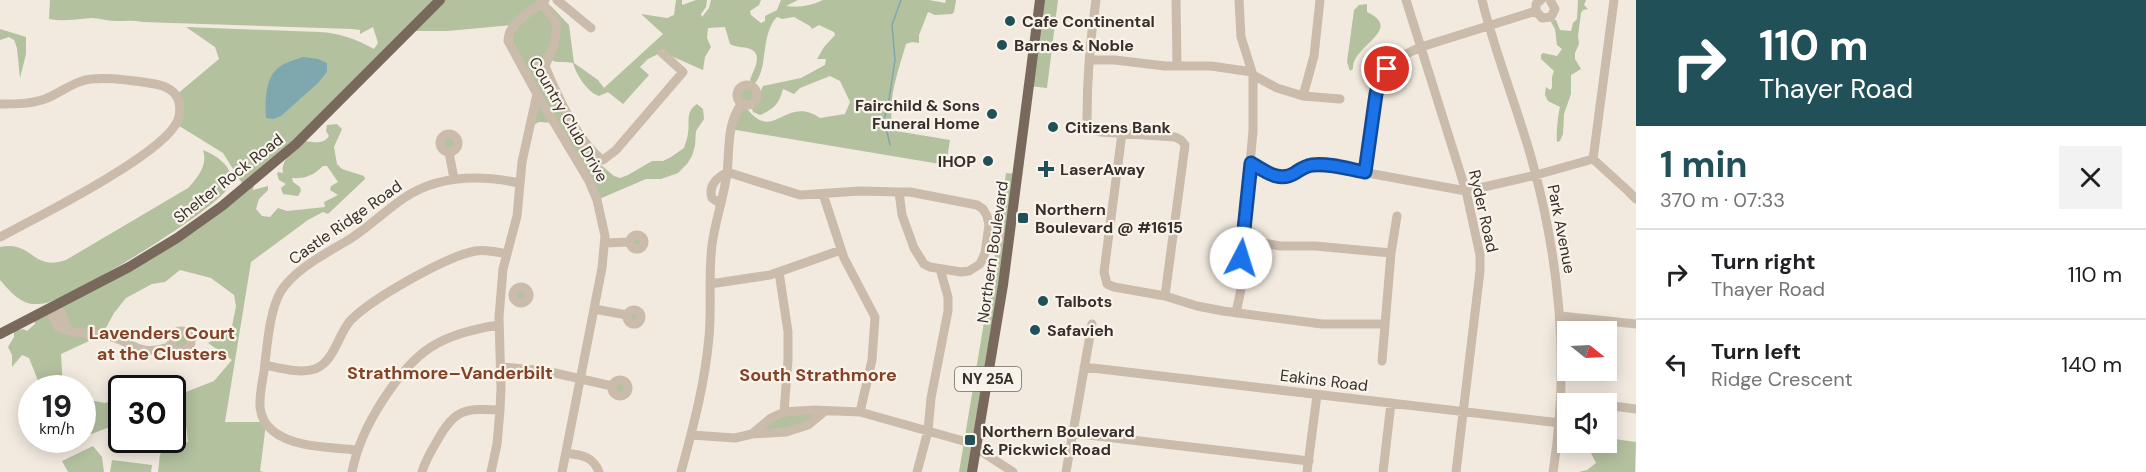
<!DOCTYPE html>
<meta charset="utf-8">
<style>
body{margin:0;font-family:"DM Sans",sans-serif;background:#f2f2f2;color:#202124;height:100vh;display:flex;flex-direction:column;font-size:22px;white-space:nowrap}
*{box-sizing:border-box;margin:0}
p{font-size:20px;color:#757577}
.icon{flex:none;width:33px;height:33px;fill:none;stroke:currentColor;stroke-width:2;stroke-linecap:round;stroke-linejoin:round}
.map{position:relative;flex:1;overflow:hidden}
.side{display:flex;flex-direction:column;background:#fff;width:510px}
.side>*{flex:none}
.guide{background:#215058;color:#fff;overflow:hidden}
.needle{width:39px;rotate:108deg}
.controls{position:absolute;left:1557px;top:321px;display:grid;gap:12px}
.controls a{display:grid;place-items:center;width:60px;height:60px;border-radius:0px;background:#fff;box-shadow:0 3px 15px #0003;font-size:30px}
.speed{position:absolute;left:18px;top:375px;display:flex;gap:12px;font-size:30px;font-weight:700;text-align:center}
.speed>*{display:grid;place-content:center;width:78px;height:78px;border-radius:50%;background:#fff;box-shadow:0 3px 15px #0003;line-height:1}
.speed small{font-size:15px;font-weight:400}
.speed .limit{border:3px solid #111;border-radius:9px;background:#fff;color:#111}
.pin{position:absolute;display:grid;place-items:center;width:51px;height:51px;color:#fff;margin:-26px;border:3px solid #fff;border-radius:50%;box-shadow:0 2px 6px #0007}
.me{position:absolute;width:66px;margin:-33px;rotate:5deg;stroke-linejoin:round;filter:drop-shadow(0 0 4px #0008)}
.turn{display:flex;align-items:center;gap:21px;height:126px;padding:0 24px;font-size:27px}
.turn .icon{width:78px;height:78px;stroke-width:2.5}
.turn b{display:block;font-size:42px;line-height:51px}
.round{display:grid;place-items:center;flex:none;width:63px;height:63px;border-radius:0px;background:#f2f2f2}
.head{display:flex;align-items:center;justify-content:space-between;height:102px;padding:0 24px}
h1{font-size:36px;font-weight:700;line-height:45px;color:#215058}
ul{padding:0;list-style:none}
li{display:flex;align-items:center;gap:18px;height:90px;padding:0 24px;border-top:2px solid #e0e0e0}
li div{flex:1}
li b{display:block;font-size:22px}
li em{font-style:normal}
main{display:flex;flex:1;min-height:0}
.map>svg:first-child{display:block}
.green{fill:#b3c19f;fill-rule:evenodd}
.water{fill:#7fa8ae}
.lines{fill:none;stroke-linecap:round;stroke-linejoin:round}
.stream{stroke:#7fa8ae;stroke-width:1.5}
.minor{stroke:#cabbab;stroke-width:9}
.major{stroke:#79685c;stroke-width:10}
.route-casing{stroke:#114b97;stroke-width:15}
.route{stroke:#1a73e8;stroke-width:10}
.poi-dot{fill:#215058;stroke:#f9f4eb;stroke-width:2}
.labels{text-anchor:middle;stroke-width:4.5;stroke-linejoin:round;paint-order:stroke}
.shield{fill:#f9f4eb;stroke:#726a64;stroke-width:1.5}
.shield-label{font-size:15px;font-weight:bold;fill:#382f2a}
.poi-label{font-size:16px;font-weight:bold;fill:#382f2a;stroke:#f9f4eb;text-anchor:start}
.street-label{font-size:16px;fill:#382f2a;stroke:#f9f4eb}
.neighbourhood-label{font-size:18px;font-weight:bold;fill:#844326;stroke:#f9f4eb}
</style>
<main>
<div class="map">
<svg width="1636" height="472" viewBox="0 0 1636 472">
<rect width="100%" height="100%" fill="#f2eadf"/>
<path class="green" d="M50,0H545L569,25L574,63L598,80L604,88L663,34L641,14L667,18L674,15L676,0H682V5L696,0H707L706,7L701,14L702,17L709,8L711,0H761L759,5L750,11L751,15L761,23L765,21V16L777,10L781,0H798L786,6C798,8 811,6 823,0H929L945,3L946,0H956L954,12L952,14L935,15L928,12L919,35V43L912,42L906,44C899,69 888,97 892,123L895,126L896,131L950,140L946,165L730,129L745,106C774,146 784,94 820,118L845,114L850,102L840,81L830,76L800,88L794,94L783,89C779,104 774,109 760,115L753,112L752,109L763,86L801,78L825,65L826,59H817L824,47L835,35L834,32L819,25L812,29L810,26L794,17L782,19L777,17C760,35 769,66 755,83H752L750,80C753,71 764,54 750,49C743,46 737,48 730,44L725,27L708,28L707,38L711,47L705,57L703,70L662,52L648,59L640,67L649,75L623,104L608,92L599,96C587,92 576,74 573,63C566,61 555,64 550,59L545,66L595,160L614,176L620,178L628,175L652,161H663L671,157L684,148C685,143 688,138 688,133C690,121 685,112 697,104L703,109L704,119L696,131L695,146L692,156L687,164L678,173L661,179H646L597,200L554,123L539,122L530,127L537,94L512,49L513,25L447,31H409L255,180L253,190L268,186V190L259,199L256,209L262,216L270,217L278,208L287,211L325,207L324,202L338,195L330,190L331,186L338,182L327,166H323C314,175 305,179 292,178L293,182L300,187L301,191L298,196L283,194L281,188L286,184L279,180L277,174L278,172L283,173C280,160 295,149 305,141C314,142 323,145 329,136L326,131L327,125L337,124L342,129L334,147L337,164L342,169L364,176L365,179L328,214L323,212L308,220L251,262L225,422H264L266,424L260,471L264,472H158L160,454L173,444L188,442L185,416H173V397L214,381L232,360L208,343L231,331L236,306L234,295L211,278L180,270L165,282L152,284L126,298L114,313L102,335L61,354L63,388H41L29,358L22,355L12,367V355L8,347L14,337V331L23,329L27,331L35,324L34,317L129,267L245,188L223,153L176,124V95L219,59L215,47L186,27L319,32C340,33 356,39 374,49L378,43L373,27L360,34V30L352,29L143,22C133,20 124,21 115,21C107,21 99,18 91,18C76,19 64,22 49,19ZM327,72L300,99L266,118V96Z
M1040,0H1058L1047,88L1029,86Z
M1578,0H1586L1584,5L1588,9L1583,10L1581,13L1578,36L1579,44L1575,53V59L1581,69L1571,75V94L1564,114L1563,134L1560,141L1557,142C1556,134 1558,115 1560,107L1548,101L1545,95L1546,87L1550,90L1552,88V77L1554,71L1541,59V55L1543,53L1557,56L1562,49L1557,45L1555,29L1551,22L1552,20H1556L1560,30L1571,31L1573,23L1577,19Z
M1367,4V12C1405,30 1351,46 1353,69L1350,71L1347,62L1354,10L1359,5Z
M0,29L26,37V54L20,78L17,48L14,40L9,37L0,40Z
M737 95a10 10 0 1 1 20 0a10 10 0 1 1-20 0Z
M440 143a9 9 0 1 1 18 0a9 9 0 1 1-18 0Z
M203,150C216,155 234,167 231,183C226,205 73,297 46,303C43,304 36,304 33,304C19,303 8,289 0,280V247C33,240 32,272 66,260L188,188C198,177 208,165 203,150Z
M1006,173L1018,174L972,472H959L994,262Z
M630 242a7 7 0 1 1 14 0a7 7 0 1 1-14 0Z
M513 295a8 8 0 1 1 16 0a8 8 0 1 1-16 0Z
M627 317a7 7 0 1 1 14 0a7 7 0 1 1-14 0Z
M171 341a10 10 0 1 1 20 0a10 10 0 1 1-20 0Z
M612 388a8 8 0 1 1 16 0a8 8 0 1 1-16 0Z
M121,398V423L83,437V399L105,403Z
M825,411L808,425L752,434L771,418Z
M1607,438L1636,442L1635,472H1579L1587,470L1596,463L1591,453L1593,443L1606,442Z
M93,446L102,457L104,472H68L62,461Z
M112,460L152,465L151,472H110Z"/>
<path class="water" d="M303,57L318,59L327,63V72L318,83L281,116L273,119L266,118C265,99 265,73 284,64C290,61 297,59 303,57Z"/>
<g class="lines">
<path class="stream" d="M890,145L884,119L888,106L895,60L892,25L901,0"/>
<path class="minor" d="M545,0C532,12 508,22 508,41L537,94L589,181L597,200L605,236L602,268L562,472
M557,0L591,28
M1096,0C1090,40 1087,79 1087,119L1089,126L1100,132L1175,137L1181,140L1185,145L1165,296
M1176,0L1177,65
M1406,0L1466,191L1480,255V271L1456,472
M1482,0C1495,53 1516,104 1531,157C1560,260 1570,365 1553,472
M1614,0L1593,159L1627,190
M542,3L557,23L554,45L545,66C556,93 579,144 603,160L616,150L683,72L662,53
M1536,11L1542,18L1551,17L1555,9L1550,0
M1536,11V4L1541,0
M1090,60H1115L1165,66H1211L1252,72
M1253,75L1277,88L1303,96L1340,99
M737 95a10 10 0 1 1 20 0a10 10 0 1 1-20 0Z
M1303,96L1314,56L1320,0
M0,104C15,104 31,104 45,99C58,94 69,85 82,81C99,75 137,81 155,84C166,86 176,91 179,102C180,108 180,115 178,120C165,154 36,218 0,237
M1122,133L1104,272L1107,284L1114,287L1165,296L1197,306L1223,311L1322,324H1385
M440 143a9 9 0 1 1 18 0a9 9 0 1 1-18 0Z
M449,152L454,179
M1251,163L1269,173L1283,178L1309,165H1324L1466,191L1536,175L1593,159
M1365,172L1378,86C1386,64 1402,55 1421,47L1536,11
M1629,192L1636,199
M823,194L844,258L875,317L872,360L860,412
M721,204L712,198C708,185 717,178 727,172L800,195L860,191L899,192H910L977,205L983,209L987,216L989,225L985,253L980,264L969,271L961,272L930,267L924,264L914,248L902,215L899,192
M630 242a7 7 0 1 1 14 0a7 7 0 1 1-14 0Z
M988,238L1009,240
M1243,239L1280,246H1315L1391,253
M605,243L629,242
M779,272L788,332V360L784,412
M710,284L770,275L841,250
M513 295a8 8 0 1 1 16 0a8 8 0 1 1-16 0Z
M58,305L65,323L64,330
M49,309L58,327C76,335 87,332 104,335C135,340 134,359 172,346
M594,309L627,315
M627 317a7 7 0 1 1 14 0a7 7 0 1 1-14 0Z
M1236,313L1242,284V250L1253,131V75L1241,37L1239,0
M1561,316L1636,324
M171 341a10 10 0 1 1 20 0a10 10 0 1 1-20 0Z
M1382,361L1391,253L1397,216
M265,365C280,368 300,374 315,369C334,362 338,335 350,321C371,299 445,257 475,251C486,249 497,252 507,254
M501,367L546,371L612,386
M1084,367L1560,423
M612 388a8 8 0 1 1 16 0a8 8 0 1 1-16 0Z
M1561,400L1596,404
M1606,405L1636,409
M1072,433L1309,461
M752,434L771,418L784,412L814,410L860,412L967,442L1013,472
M691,435L735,438L752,434L786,432L808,425L825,411
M356,450C330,447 294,448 273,431C253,415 261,393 264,371C267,349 269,311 281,291C296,268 327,253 350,239C369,227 386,210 404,198C438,175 481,175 519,183
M566,453C581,455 593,456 599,472
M352,472C357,445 368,423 383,400C415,350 440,334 499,325
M422,472C425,461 431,451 437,441C455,409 464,408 500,410
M491,472L497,444L500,410L501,388L499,317L503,269L517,216L522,162L537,94
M681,472C693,428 705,383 709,337C712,307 708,276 712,245C715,221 724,197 727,173C730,148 726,125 742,103
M917,472L928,431L931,398L948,311V297L940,269
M1066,472L1092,324
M1307,472L1317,395
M1383,472L1391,403"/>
<path class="major" d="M0,334L129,267L177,238L222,206L296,144L440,0
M972,472L1003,285L1040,0"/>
</g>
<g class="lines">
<defs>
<path id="route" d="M1241,258L1251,163C1265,171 1279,183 1295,173C1301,169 1305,166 1312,165C1330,163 1348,169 1365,172L1376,94L1379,82L1387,69"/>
</defs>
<use href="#route" class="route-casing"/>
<use href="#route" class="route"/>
</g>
<g class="poi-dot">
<circle cx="1010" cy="21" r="6"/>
<circle cx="1002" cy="45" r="6"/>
<circle cx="992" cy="114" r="6"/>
<circle cx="1053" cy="127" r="6"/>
<circle cx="988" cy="161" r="6"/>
<path d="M1043 160h6v6h6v6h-6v6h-6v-6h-6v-6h6z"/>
<rect x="1017" y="212" width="12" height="12" rx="3"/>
<circle cx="1043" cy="301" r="6"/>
<circle cx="1035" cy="330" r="6"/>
<rect x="964" y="434" width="12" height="12" rx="3"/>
</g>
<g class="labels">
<rect class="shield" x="955" y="367" width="66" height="24" rx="4.5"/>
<g class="shield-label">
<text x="988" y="384">NY 25A</text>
</g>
<g class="poi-label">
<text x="1022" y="27">Cafe Continental</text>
<text x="1014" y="51">Barnes &amp; Noble</text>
<text x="980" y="111" text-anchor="end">Fairchild &amp; Sons<tspan x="980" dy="18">Funeral Home</tspan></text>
<text x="1065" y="133">Citizens Bank</text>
<text x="976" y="167" text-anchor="end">IHOP</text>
<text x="1060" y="175">LaserAway</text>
<text x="1035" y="215">Northern<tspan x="1035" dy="18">Boulevard @ #1615</tspan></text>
<text x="1055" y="307">Talbots</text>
<text x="1047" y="336">Safavieh</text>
<text x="982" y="437">Northern Boulevard<tspan x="982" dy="18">&amp; Pickwick Road</tspan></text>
</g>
<g class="street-label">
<text transform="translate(569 119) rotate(60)" y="6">Country Club Drive</text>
<text transform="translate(228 178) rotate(-38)" y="6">Shelter Rock Road</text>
<text transform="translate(1484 211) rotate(77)" y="6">Ryder Road</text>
<text transform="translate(345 222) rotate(-35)" y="6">Castle Ridge Road</text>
<text transform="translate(1562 229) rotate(79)" y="6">Park Avenue</text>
<text transform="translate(992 252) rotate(-82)" y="6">Northern Boulevard</text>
<text transform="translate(1324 380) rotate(7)" y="6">Eakins Road</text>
</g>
<g class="neighbourhood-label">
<text x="162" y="339">Lavenders Court<tspan x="162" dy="21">at the Clusters</tspan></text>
<text x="450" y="379">Strathmore–Vanderbilt</text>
<text x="818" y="381">South Strathmore</text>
</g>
</g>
</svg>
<div class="controls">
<a><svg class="needle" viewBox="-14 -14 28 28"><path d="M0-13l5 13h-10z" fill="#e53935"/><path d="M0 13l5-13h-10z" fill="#757577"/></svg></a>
<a><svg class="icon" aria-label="sound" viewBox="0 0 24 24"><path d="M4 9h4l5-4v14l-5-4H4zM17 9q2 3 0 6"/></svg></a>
</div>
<div class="speed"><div>19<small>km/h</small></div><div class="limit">30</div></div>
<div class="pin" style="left:1387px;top:69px;background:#d93025"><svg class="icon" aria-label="arrive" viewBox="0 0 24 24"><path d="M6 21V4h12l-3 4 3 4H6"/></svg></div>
<svg class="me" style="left:1241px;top:258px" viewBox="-20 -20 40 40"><circle r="19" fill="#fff"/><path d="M0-13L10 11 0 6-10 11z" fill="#1a73e8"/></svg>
</div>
<section class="side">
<div class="guide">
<div class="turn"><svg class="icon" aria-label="right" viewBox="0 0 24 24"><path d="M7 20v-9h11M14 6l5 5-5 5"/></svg><div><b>110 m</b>Thayer Road</div></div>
</div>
<div class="head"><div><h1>1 min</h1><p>370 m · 07:33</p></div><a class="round"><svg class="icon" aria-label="close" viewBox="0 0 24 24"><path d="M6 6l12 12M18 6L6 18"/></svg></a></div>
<ul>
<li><svg class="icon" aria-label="right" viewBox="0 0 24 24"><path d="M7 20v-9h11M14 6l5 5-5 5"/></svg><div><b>Turn right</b><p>Thayer Road</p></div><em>110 m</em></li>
<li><svg class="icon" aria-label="left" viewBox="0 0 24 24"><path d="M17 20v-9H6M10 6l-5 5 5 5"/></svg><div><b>Turn left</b><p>Ridge Crescent</p></div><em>140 m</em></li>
</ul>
</section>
</main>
